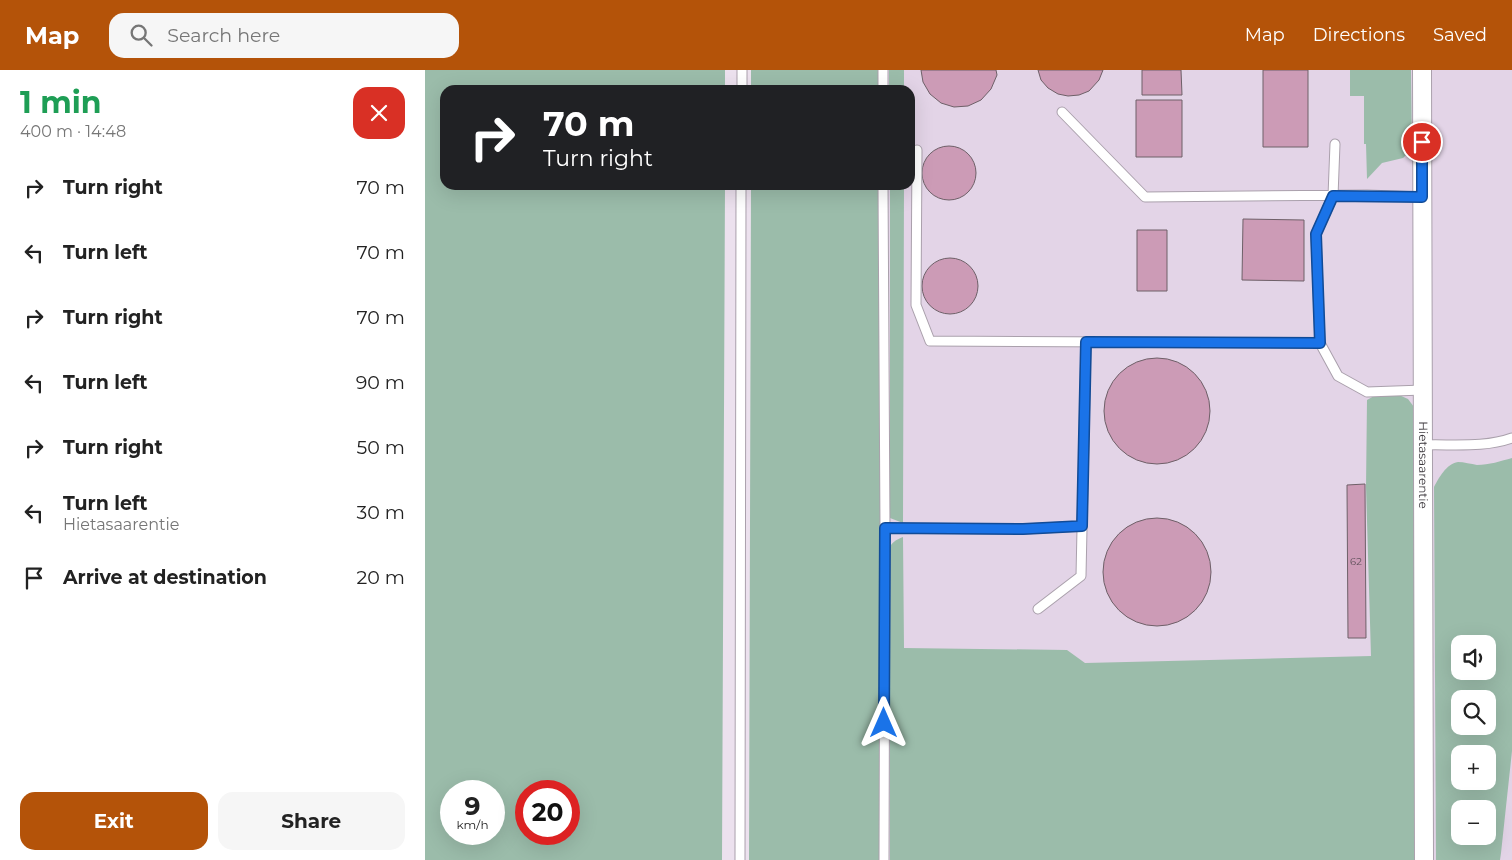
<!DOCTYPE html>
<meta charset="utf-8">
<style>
body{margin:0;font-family:Montserrat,sans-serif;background:#f6f6f6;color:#222;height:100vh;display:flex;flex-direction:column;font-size:19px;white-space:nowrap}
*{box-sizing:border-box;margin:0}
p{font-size:16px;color:#767676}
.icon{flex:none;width:28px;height:28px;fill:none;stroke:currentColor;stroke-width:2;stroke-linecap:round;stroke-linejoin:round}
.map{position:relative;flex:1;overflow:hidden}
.details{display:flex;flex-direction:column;background:#fff;width:425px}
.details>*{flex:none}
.banner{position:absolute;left:15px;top:15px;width:475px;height:105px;border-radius:15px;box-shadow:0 5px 20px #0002;background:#202124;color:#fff;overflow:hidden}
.controls{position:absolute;left:1026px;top:565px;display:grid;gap:10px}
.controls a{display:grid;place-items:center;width:45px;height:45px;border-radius:10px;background:#fff;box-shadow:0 5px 20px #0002;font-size:25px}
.speed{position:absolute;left:15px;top:710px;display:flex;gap:10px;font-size:25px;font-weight:700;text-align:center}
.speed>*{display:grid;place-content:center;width:65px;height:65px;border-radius:50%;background:#fff;box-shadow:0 5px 20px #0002;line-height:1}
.speed small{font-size:12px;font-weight:400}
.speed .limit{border:8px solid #d22;background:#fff;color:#111}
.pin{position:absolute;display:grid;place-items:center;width:42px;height:42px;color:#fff;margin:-21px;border:2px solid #fff;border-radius:50%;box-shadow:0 1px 5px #0007}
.me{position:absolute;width:55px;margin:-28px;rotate:0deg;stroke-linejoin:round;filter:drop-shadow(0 0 4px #0008)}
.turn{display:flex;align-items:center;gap:18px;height:105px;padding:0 20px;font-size:22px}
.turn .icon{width:65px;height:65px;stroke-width:2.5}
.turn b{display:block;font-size:35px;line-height:42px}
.round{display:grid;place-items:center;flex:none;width:52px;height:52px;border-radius:15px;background:#f6f6f6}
.headline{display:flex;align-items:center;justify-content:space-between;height:85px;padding:0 20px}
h1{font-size:30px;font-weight:700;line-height:38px;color:#1e9e55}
.action{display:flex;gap:10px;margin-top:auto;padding:10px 20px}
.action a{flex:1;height:58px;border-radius:15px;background:#b45309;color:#fff;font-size:20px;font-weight:700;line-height:58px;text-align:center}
.action a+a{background:#f6f6f6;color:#222}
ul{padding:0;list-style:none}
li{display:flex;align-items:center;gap:15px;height:65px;padding:0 20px}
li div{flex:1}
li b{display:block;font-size:19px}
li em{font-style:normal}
header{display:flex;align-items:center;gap:30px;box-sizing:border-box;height:70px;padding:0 25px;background:#b45309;color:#fff}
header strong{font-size:24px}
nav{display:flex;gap:28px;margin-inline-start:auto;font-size:18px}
.search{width:350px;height:45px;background:#f6f6f6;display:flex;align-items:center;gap:12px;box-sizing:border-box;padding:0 18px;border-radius:15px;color:#767676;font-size:19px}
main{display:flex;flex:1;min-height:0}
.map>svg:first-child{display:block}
.built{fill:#e3d4e7;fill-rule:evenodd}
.green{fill:#9bbcaa;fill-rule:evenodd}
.building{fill:#cc9bb6;stroke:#6e6068}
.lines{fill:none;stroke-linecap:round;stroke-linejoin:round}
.service-casing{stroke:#aaa0ac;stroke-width:11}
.minor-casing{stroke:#aaa0ac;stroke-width:20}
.service{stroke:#fff;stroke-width:9}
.minor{stroke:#fff;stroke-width:18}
.route-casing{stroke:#114b97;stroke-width:12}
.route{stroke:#1a73e8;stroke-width:9}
.labels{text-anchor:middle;stroke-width:4.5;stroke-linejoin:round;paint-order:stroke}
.number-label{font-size:10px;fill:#5f505a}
.street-label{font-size:12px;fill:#3b373c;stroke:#ece1ee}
</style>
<header>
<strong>Map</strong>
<div class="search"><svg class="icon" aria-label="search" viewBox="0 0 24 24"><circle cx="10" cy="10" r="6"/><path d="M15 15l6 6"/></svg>Search here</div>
<nav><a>Map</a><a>Directions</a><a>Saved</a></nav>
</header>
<main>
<section class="details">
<div class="headline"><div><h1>1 min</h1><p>400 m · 14:48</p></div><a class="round" style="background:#d93025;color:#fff"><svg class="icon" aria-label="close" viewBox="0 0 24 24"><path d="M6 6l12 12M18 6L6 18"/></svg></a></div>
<ul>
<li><svg class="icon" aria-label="right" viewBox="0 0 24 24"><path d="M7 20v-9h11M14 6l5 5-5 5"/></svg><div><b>Turn right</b></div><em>70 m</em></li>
<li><svg class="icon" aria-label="left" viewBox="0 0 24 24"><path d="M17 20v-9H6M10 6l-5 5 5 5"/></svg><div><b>Turn left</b></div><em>70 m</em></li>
<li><svg class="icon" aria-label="right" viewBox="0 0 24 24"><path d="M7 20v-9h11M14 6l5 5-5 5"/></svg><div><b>Turn right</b></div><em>70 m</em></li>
<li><svg class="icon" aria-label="left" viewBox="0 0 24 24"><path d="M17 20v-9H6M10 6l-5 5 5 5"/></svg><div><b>Turn left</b></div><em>90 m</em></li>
<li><svg class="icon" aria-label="right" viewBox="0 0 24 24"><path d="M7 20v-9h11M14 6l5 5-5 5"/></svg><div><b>Turn right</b></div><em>50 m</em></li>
<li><svg class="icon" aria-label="left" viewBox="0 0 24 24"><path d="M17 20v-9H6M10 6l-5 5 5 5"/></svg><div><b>Turn left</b><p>Hietasaarentie</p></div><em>30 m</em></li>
<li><svg class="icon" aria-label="arrive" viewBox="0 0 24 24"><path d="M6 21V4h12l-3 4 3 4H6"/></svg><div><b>Arrive at destination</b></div><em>20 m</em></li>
</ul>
<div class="action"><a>Exit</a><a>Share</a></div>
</section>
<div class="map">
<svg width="1087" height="790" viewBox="0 0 1087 790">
<rect width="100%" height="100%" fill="#ece1ee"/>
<path class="built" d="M420,0H1087V790H428L421,115H485V20H420ZM1035,574H1062V601H1035ZM1035,629H1062V656H1035ZM1035,684H1062V711H1035ZM1035,739H1062V766H1035Z"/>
<path class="green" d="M0,0H300V20H20V115H300L297,790H0ZM69,721V764H26V721ZM144,721V764H101V721Z
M326,0H454V20H326Z
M464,0H479V20H464Z
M925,0H986L987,79L978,88L957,93L942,109L941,74H939V26H925Z
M326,115H454L458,790H324Z
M465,115H479L478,453L465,448Z
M974,325L983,329L989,337L990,790H465L464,480C466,472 471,470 478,467L479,578L642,580L660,593L946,586L941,417L942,330L949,326Z
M1087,388V681L1076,783L1075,790H1011L1009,417C1014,408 1021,394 1033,392C1039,392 1046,394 1052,395C1064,395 1076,391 1087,388ZM1035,574H1062V601H1035ZM1035,629H1062V656H1035ZM1035,684H1062V711H1035ZM1035,739H1062V766H1035Z"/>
<path class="building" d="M496,0H571L572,5L566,19L556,30L543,36L529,37L516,33L505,24L498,12Z
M613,0H678L674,10L664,21L654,25L643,26L633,24L623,18L616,10Z
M717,0H756L757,25H717Z
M838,0H883V77H838Z
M711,30H757V87H711Z
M497 103a27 27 0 1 1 54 0a27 27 0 1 1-54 0Z
M818,149L879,150V211L817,210Z
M712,160H742V221H712Z
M497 216a28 28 0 1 1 56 0a28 28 0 1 1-56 0Z
M679 341a53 53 0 1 1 106 0a53 53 0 1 1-106 0Z
M940,414L941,568H923L922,415Z
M678 502a54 54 0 1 1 108 0a54 54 0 1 1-108 0Z"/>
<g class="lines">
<defs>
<path id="service" d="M458,0V20
M317,20V0
M637,42L720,127L942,125L997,127
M492,80L491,235L505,271L895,273L913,306L942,322L998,320
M458,115L460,458L459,790
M895,273L891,164L908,126L910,74
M998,375C1027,374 1060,378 1087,368
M460,458L598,459L657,456
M613,539L656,506L661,272
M315,790L316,115"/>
<g id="minor">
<path id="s1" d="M997,0L999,790"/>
</g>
</defs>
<use href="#service" class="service-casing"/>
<use href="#minor" class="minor-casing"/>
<use href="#service" class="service"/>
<use href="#minor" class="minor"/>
</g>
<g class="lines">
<defs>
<path id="route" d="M459,653L460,458L598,459L657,456L661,272L895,273L891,164L908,126L997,127V72"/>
</defs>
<use href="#route" class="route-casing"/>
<use href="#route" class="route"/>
</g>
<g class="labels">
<g class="number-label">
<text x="931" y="495">62</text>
</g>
<g class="street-label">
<text dy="4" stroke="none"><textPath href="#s1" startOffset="395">Hietasaarentie</textPath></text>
</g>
</g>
</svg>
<div class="controls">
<a><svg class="icon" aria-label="sound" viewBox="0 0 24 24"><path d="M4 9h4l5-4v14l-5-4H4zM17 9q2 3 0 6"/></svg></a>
<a><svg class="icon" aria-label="search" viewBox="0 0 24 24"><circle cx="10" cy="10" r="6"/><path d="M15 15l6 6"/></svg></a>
<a>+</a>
<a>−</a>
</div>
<div class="speed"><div>9<small>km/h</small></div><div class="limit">20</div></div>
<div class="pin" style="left:997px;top:72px;background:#d93025"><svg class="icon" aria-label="arrive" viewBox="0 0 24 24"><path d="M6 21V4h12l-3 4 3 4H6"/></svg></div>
<svg class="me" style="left:459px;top:653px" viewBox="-20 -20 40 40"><path d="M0-17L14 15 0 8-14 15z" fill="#1a73e8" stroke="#fff" stroke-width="4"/></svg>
<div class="banner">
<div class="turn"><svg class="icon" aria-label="right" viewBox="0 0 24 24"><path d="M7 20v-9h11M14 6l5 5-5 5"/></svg><div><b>70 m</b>Turn right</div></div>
</div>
</div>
</main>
